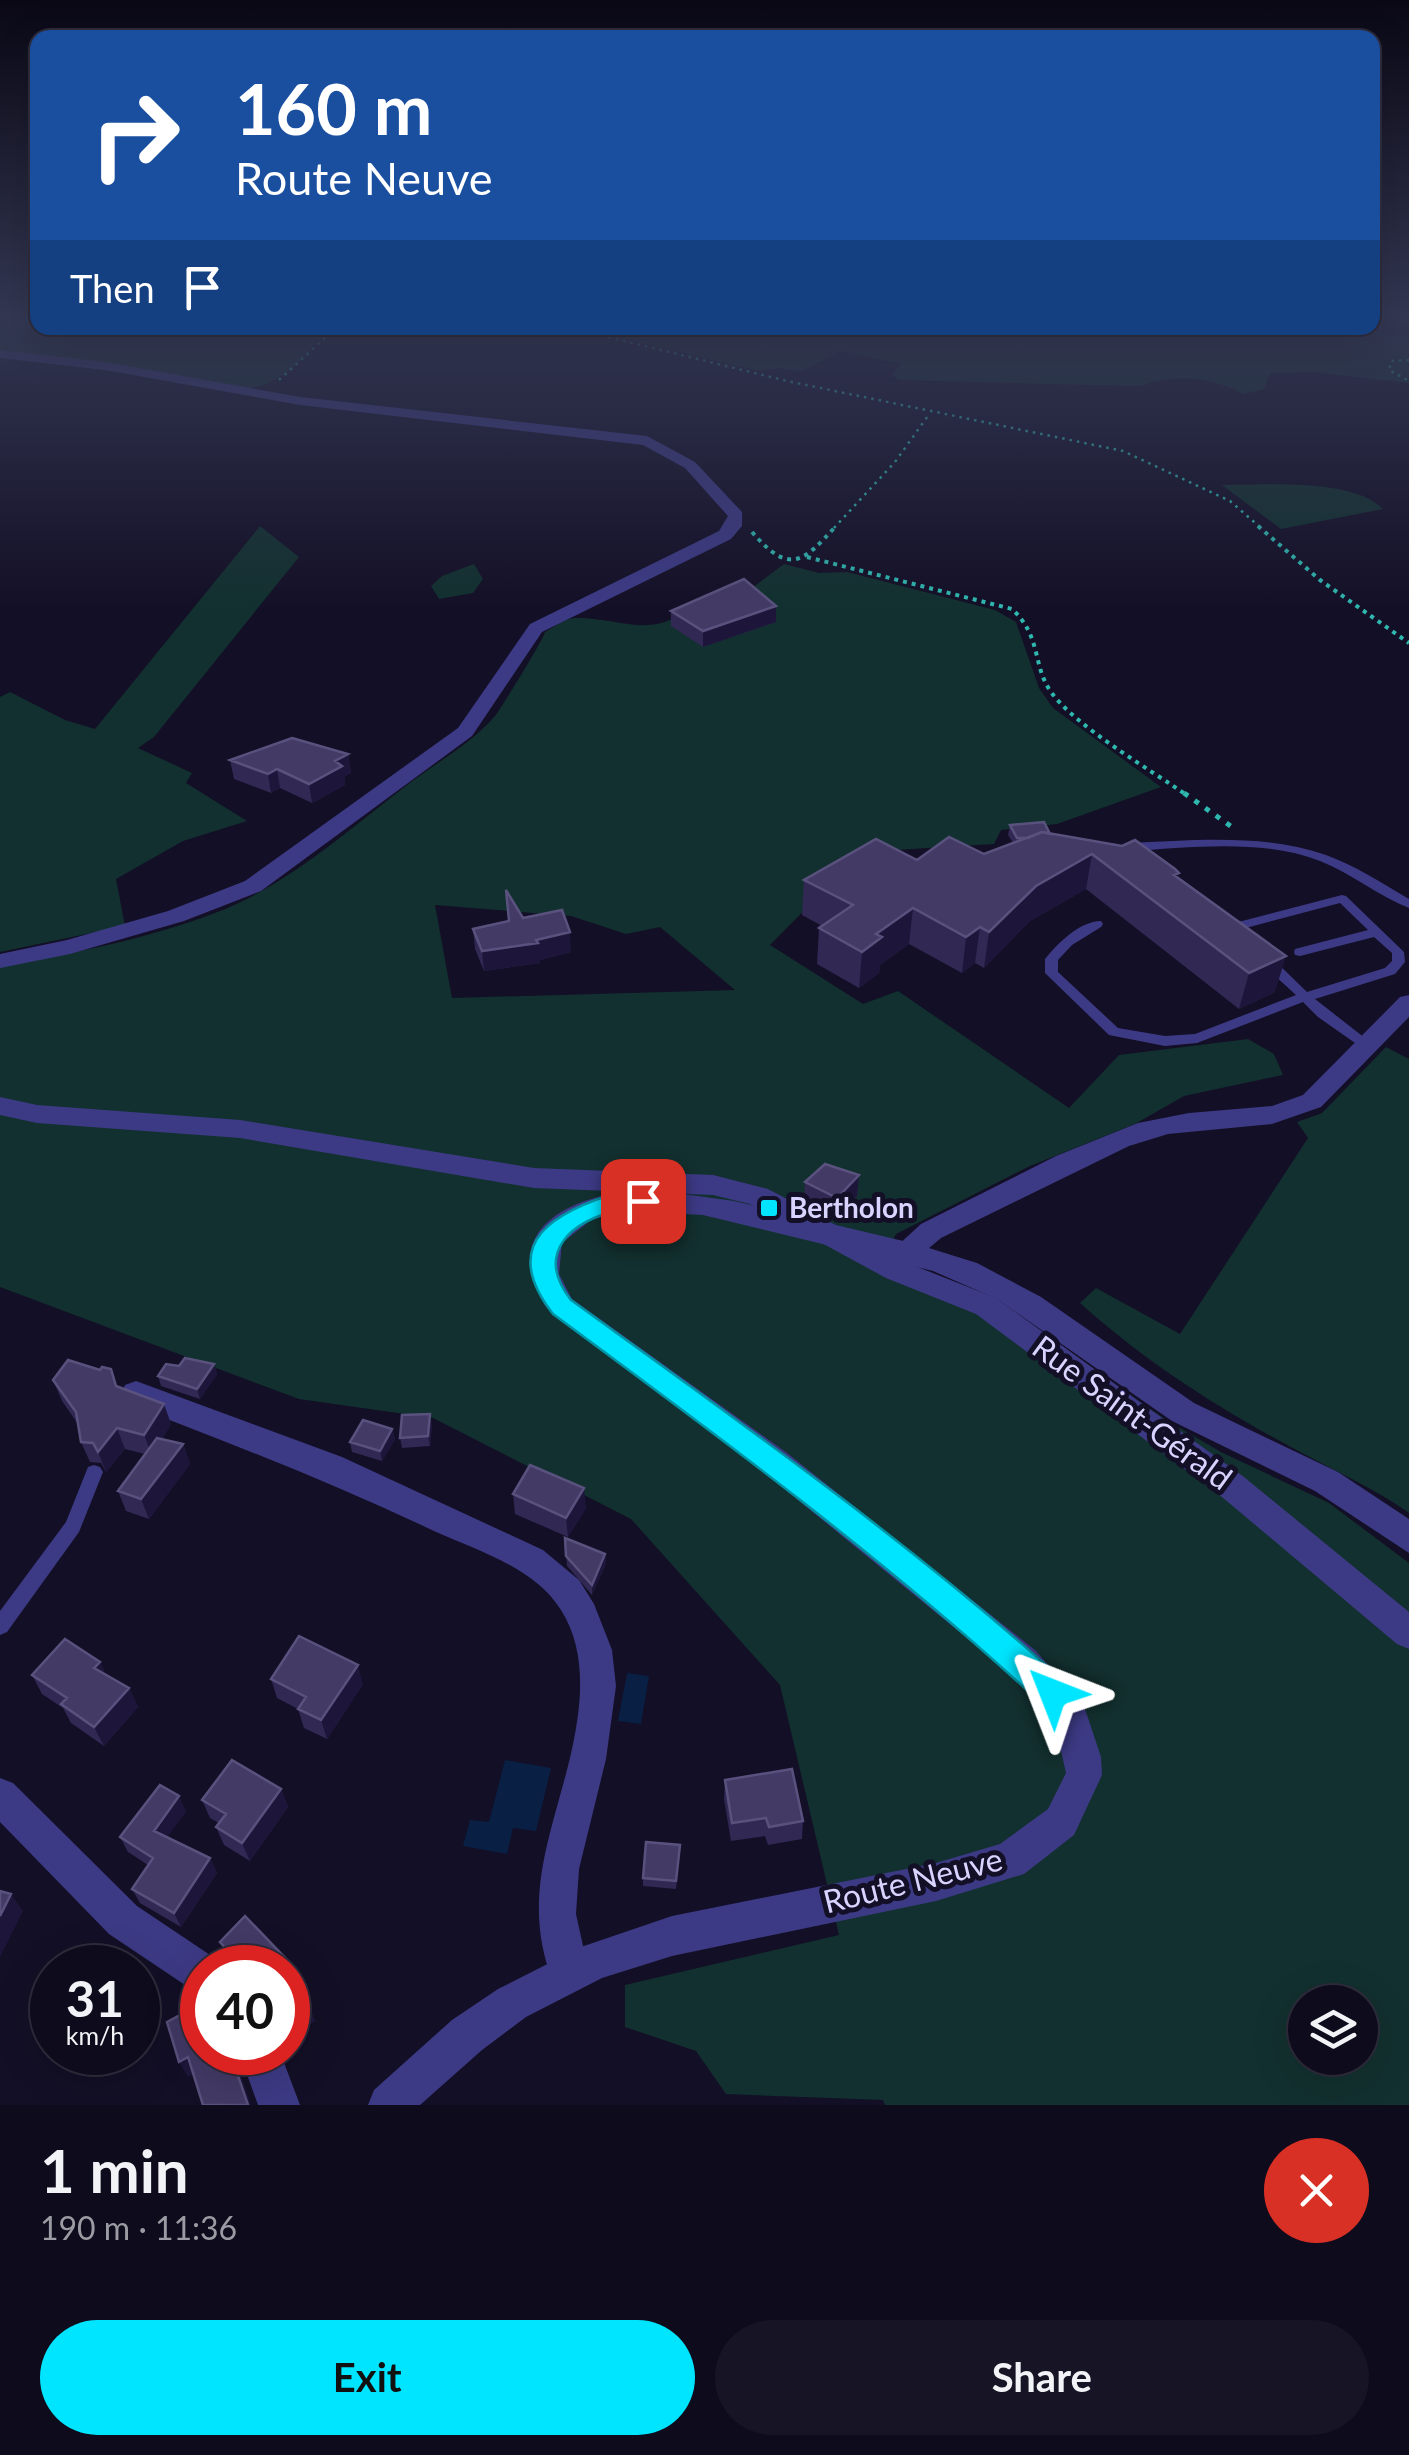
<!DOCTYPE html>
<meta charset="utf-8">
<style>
body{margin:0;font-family:Lato,sans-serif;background:#171425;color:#f1f3f6;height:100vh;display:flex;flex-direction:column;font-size:38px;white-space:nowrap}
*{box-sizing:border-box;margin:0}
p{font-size:32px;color:#9b9ba3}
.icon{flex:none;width:55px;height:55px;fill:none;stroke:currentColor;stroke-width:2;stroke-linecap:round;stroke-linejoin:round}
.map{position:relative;height:2105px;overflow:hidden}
.sheet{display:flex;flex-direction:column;background:#0e0b1c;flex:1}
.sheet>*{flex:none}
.banner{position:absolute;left:30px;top:30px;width:1350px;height:305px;border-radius:20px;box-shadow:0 10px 40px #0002,0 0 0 2px #2e2b3b;background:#1a4fa0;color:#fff;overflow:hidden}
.controls{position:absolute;left:1288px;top:1985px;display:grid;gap:20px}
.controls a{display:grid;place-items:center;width:90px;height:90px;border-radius:50%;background:#0e0b1c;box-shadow:0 10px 40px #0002,0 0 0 2px #2e2b3b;font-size:50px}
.speed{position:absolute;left:30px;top:1945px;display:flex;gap:20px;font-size:50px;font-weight:700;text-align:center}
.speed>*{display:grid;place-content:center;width:130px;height:130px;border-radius:50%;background:#0e0b1c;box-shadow:0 10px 40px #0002,0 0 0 2px #2e2b3b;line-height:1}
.speed small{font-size:25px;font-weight:400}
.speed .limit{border:15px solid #d22;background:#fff;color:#111}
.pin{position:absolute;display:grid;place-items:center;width:85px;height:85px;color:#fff;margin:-42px;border-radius:20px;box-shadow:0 5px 15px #0006}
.me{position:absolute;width:110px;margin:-55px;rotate:315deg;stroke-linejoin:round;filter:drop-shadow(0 0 8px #0008)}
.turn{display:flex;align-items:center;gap:35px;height:210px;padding:0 40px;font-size:45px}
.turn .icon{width:130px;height:130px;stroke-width:2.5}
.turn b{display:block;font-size:70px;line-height:85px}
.then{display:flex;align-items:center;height:95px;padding:0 40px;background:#0003;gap:20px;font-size:38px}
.round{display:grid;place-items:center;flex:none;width:105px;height:105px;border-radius:52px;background:#171425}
.overview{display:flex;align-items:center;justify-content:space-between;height:170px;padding:0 40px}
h1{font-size:60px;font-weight:700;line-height:75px}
.action{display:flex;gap:20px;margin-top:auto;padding:20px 40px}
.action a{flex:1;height:115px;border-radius:60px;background:#00e5ff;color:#111;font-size:40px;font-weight:700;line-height:115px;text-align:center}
.action a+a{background:#171425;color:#f1f3f6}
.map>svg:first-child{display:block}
.green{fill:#12302f;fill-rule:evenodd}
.water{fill:#0a1f44}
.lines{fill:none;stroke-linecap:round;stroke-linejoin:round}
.path-far2{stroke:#2fb8b0;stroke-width:2.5;stroke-dasharray:2.5 5;stroke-linecap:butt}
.path-far1{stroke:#2fb8b0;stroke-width:4;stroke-dasharray:4 5;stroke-linecap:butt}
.path{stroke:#2fb8b0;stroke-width:5;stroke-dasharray:5 8;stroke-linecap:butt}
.service{fill:#3d3a85;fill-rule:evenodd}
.minor{fill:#3d3a85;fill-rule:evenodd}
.tertiary{fill:#3d3a85;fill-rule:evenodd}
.wall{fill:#312854}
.shaded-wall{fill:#1d163a}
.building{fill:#433a66;stroke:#5a527e;stroke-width:2.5}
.route{fill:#00e5ff;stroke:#0095a6;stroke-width:2.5}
.poi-dot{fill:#00e5ff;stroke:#130f26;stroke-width:4}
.labels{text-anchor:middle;stroke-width:10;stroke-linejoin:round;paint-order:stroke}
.poi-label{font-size:28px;font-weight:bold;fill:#d9d4ff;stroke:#130f26;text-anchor:start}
.near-street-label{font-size:32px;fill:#d9d4ff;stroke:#130f26}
</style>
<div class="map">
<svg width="1409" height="2105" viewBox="0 0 1409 2105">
<rect width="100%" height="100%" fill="#130f26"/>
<path class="green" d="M0,316H37L38,328H331C308,352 283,386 247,388L0,351Z
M580,328H1352L1409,337V383L1313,372L1270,373L1264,389L1243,394C1216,377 1170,374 1140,386L899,380L892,375L901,364L841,351L801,371L781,368L759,371Z
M1222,485C1264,485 1353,478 1383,509L1281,529Z
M260,526L299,557L154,737L138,748L192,773L186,783L247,821L183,841L116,879L125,926L0,952V697L10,692L65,720L95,729Z
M474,564L483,579L473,593L439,599L431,586L442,576Z
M784,564L819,573L847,572L995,610L1016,622L1039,688L1053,708L1161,787L1057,824L1001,830L994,844L862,852L770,945L863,1004L898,991L1069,1108L1119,1055L1248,1039L1274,1054L1283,1075L1184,1096L1135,1124L1030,1166L896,1234L880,1269L1029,1326L1168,1421L1221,1452L1329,1503L1409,1563V2105H885L883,2100L726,2094L696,2051L625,2027V1985L839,1935L780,1685L631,1519L433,1418L299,1399L0,1287V965C72,954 147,939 215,913C289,885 349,829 411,782C439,761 472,743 495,716C502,707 543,640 545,632C554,627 564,619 574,618C617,616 660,644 692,601L736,600ZM435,905L571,916L626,934L660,927L735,990L452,998ZM1305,2002H1360V2058H1305Z
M1386,1047L1409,1059V1513C1375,1489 1339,1473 1302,1453C1221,1410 1148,1364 1080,1303L1096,1288L1180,1334L1308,1138L1297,1122L1322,1113Z"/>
<path class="water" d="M627,1673L649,1676L641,1724L618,1721Z
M505,1760L551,1768L536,1831L513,1828L507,1854L463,1846L470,1820L489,1822Z"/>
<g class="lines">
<path class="path-far2" d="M572,328L787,381L1123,451L1230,501L1261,528
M1409,360L1391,361L1389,370L1409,381
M279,380L336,328
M834,528L895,462L930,413"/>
<path class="path-far1" d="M1258,526L1320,580L1409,643
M752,532C790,576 803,562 836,526
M807,557L1012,609C1042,637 1032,665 1051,692C1076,727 1151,770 1188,796"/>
<path class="path" d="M1184,793L1232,827"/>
<path class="service" d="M1195,840C1239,839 1284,840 1326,855C1356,866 1382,883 1409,899V908C1378,896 1351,873 1320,861C1260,838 1190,848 1128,851L1122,847L1128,843Z
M1342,895L1346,896L1404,952L1405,962L1395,974L1315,999L1370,1042L1372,1045L1370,1048L1365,1050L1318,1017L1303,1002L1197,1043L1165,1046L1114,1036L1109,1035L1045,973V959C1058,943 1080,921 1101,921L1103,924L1101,927L1072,945L1058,960V972L1118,1028L1165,1036L1195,1034L1296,995L1262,964L1261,961L1262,958H1272L1307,992L1385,968L1392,961V953L1374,937L1300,956L1295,955L1294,952L1295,949L1368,930L1340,903L1231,932L1225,928L1227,925Z
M94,1465L100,1467L103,1472L79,1532L7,1632L0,1635V1611L66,1522L88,1467Z"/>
<path class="minor" d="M0,350L105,362L300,397L647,436L695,462L742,512V526L731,539L542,632L472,736L261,891L184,921L70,954L0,968V954L67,940L168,911L245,881L458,728L530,624L719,531L728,516L685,468L643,445L300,405L105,370L0,358Z
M1409,995V1017L1321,1107L1272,1124L1168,1134L1129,1146L941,1238L910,1264L996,1298L1244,1477L1409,1612V1649L1397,1644L1222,1497L976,1314L886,1278L750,1204L713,1195L534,1188L240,1138L37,1123L0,1115V1097L37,1105L240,1120L534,1168L713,1175L768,1189L894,1256L897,1246L921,1224L1056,1156L1138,1123L1189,1113L1272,1106L1303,1095L1400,997Z
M136,1381L342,1457L543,1550L579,1580L594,1604L612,1650L616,1686L606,1759L579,1869L576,1914L589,1973L583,1987L569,1993L555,1987C520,1903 550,1840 570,1758C581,1710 589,1654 561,1610C534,1567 478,1551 434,1531C333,1483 230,1443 125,1403L121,1394L125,1385Z
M0,1778L13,1783L137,1906L216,1959L220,1968H202V1993L188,1987L109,1934L0,1822Z
M239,2052H280L300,2105H258Z"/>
<path class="tertiary" d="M646,1189L734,1201L916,1244L977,1263L1041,1297L1194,1403L1338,1472L1409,1519V1553L1315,1491L1172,1421L997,1299L933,1271L703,1215L622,1211L591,1220L562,1243L559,1274L572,1299L787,1453L1035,1650L1083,1703L1101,1757L1102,1775L1074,1835L1024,1874L936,1901L672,1956L602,1978L526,2017L482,2050L420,2105H368L374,2090L452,2020L498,1989L581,1947L672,1916L936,1863L1000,1844L1048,1809L1066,1773L1055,1724L1011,1674L765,1473L546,1307C495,1225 577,1194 646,1189Z"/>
</g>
<path class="wall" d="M671,611L776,622L703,647L671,626Z
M348,754L351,773L344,777L345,785L312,803L280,788L271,793L234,779L230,760Z
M1010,825L1050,834L1178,877L1275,992L1239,1009L1086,889L1030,921L984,968L975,963L962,973L909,944L880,965L879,973L859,988L817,964L819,928L822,926L802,915L804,880L917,860L984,854L1013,843L1008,835Z
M523,918L571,952L540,960V963L484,971L475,949L473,929Z
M859,1175L857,1196L835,1218L804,1203L805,1182Z
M214,1364L217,1374L200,1399L161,1386L158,1376L179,1366Z
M53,1380L118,1387L171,1424L162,1439L183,1444L190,1464L149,1519L126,1511L118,1491L145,1454L125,1449L106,1472L101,1463L90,1462L81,1442L78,1424L62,1401Z
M432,1424L430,1446L402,1448L400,1438Z
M392,1429L395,1439L382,1461L352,1452L350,1442Z
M513,1494L586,1508L568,1537L515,1514Z
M565,1538L605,1554L606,1564L592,1595L567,1566Z
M100,1662L106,1675L129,1688L138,1707L104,1746L71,1723L63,1708L42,1694L32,1675Z
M271,1679L363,1684L327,1739L304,1728L298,1709L277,1698Z
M725,1780L803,1821L802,1839L768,1845L765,1836L731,1841L724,1799Z
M281,1789L288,1807L250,1861L224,1845L216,1827L219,1823L210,1818L202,1800Z
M186,1811L167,1837L210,1858L217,1873L181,1927L140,1903L132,1889L148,1865L128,1852L120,1837Z
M680,1845L676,1889L643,1886V1878Z
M245,1916L290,1963L315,2021L288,2037V1968H236L229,1959L220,1942Z"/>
<path class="shaded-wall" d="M776,606V622L703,647V631Z
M348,754L351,773L344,777L345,785L312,803L309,784L335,761Z
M277,769L280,788L271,793L268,774Z
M1092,854L1086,889L1030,921L984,968L989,932L1036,886Z
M913,908L909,944L880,965L879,973L859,988L862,952L876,934Z
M980,927L975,963L962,973L966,937Z
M570,932L571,952L540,960V963L484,971L482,951Z
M1286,956L1275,992L1239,1009L1249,973Z
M859,1175L857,1196L835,1218L837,1198Z
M214,1364L217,1374L200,1399L197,1389Z
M164,1404L171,1424L152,1455L144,1435Z
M430,1414L432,1424L430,1446L428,1436Z
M117,1428L125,1449L106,1472L98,1452Z
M392,1429L395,1439L382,1461L380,1451Z
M183,1444L190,1464L149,1519L141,1499Z
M584,1488L586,1508L568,1537L566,1518Z
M605,1554L606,1564L592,1595V1585Z
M100,1662L109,1681L94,1668Z
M358,1665L363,1684L327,1739L321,1720Z
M129,1688L138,1707L104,1746L94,1727Z
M281,1789L288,1807L250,1861L242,1843Z
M179,1796L186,1811L161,1846L154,1831Z
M210,1858L217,1873L181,1927L174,1913Z
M11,1894L23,1911L0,1957V1916Z
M308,2005L315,2021L288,2037V2017Z
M230,2052H233L251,2105H248Z
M188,2057L197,2072L188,2077L179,2062Z"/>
<path class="building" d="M744,579L776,606L703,631L671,611Z
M292,738L348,754L335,761L342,766L309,784L277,769L268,774L230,760Z
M1044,822L1050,834L1042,832L1028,838H1017L1010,825Z
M1042,832L1122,846L1135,840L1175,869L1179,873L1174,875L1286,956L1249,973L1092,854L1036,886L989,932L980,927L966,937L913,908L876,934L882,937L862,952L819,928L853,905L804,880L876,839L917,860L949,837L984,854Z
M506,890L523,918L562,910L570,932L536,940L538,943L482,951L473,929L509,921Z
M825,1164L859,1175L837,1198L805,1182Z
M185,1358L214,1364L197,1389L158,1376L166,1364L179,1366Z
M68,1360L100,1370L102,1367L111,1369L116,1386L164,1404L144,1435L117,1428L98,1452L93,1443L81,1442L76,1412L53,1380Z
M430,1414L428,1436L400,1438L402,1415Z
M363,1420L392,1429L380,1451L350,1442Z
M157,1438L183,1444L141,1499L118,1491Z
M530,1465L584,1488L566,1518L513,1494Z
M565,1538L605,1554L592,1585L566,1556Z
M299,1636L358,1665L321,1720L298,1709L306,1697L271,1679Z
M65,1639L100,1662L94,1668L129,1688L94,1727L61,1704L67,1698L32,1675Z
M232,1760L281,1789L242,1843L216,1827L226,1814L202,1800Z
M792,1769L803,1821L769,1827L766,1818L732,1823L725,1780Z
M160,1785L179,1796L154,1831L210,1858L174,1913L132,1889L153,1858L120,1837Z
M646,1842L680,1845L676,1881L643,1878Z
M0,1891L11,1894L0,1916Z
M245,1916L290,1963L308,2005L288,2017V1968H243L220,1942Z
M202,2003V2052H230L248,2105H203L188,2057L179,2062L167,2022Z"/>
<linearGradient id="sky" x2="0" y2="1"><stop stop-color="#0a0815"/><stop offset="0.52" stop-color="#333752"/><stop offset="1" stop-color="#333752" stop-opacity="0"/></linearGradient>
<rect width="1409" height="610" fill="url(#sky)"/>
<path class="route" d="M623,1191L652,1195L655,1201L652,1207C641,1211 631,1208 620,1210C571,1220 534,1253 571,1300C740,1422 910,1542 1065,1682L1069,1693L1065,1704L1053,1709L1042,1704C889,1562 721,1438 553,1314C496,1241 557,1210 623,1191Z"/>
<rect class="poi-dot" x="759" y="1198" width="20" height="20" rx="5"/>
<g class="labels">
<g class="poi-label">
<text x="789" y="1218">Bertholon</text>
</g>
<g class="near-street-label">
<text transform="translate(1132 1413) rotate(36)" y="11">Rue Saint-Gérald</text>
<text transform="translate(913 1881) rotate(-14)" y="11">Route Neuve</text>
</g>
</g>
</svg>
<div class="controls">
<a><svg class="icon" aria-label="layers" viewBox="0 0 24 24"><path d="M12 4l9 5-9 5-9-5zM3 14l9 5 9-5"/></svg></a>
</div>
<div class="speed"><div>31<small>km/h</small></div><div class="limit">40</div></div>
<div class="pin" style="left:643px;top:1201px;background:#d93025"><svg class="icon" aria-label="arrive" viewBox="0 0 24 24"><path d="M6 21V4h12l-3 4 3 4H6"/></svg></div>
<svg class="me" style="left:1053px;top:1693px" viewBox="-20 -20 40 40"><path d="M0-17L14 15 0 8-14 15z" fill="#00e5ff" stroke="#fff" stroke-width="4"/></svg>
<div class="banner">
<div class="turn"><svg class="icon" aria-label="right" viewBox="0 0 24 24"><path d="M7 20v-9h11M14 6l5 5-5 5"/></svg><div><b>160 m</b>Route Neuve</div></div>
<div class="then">Then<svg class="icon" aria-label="arrive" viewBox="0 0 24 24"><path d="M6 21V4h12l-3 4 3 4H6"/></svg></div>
</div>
</div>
<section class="sheet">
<div class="overview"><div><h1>1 min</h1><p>190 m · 11:36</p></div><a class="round" style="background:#d93025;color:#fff"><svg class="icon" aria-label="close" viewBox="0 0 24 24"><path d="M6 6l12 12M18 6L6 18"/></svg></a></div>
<div class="action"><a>Exit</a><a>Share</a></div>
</section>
